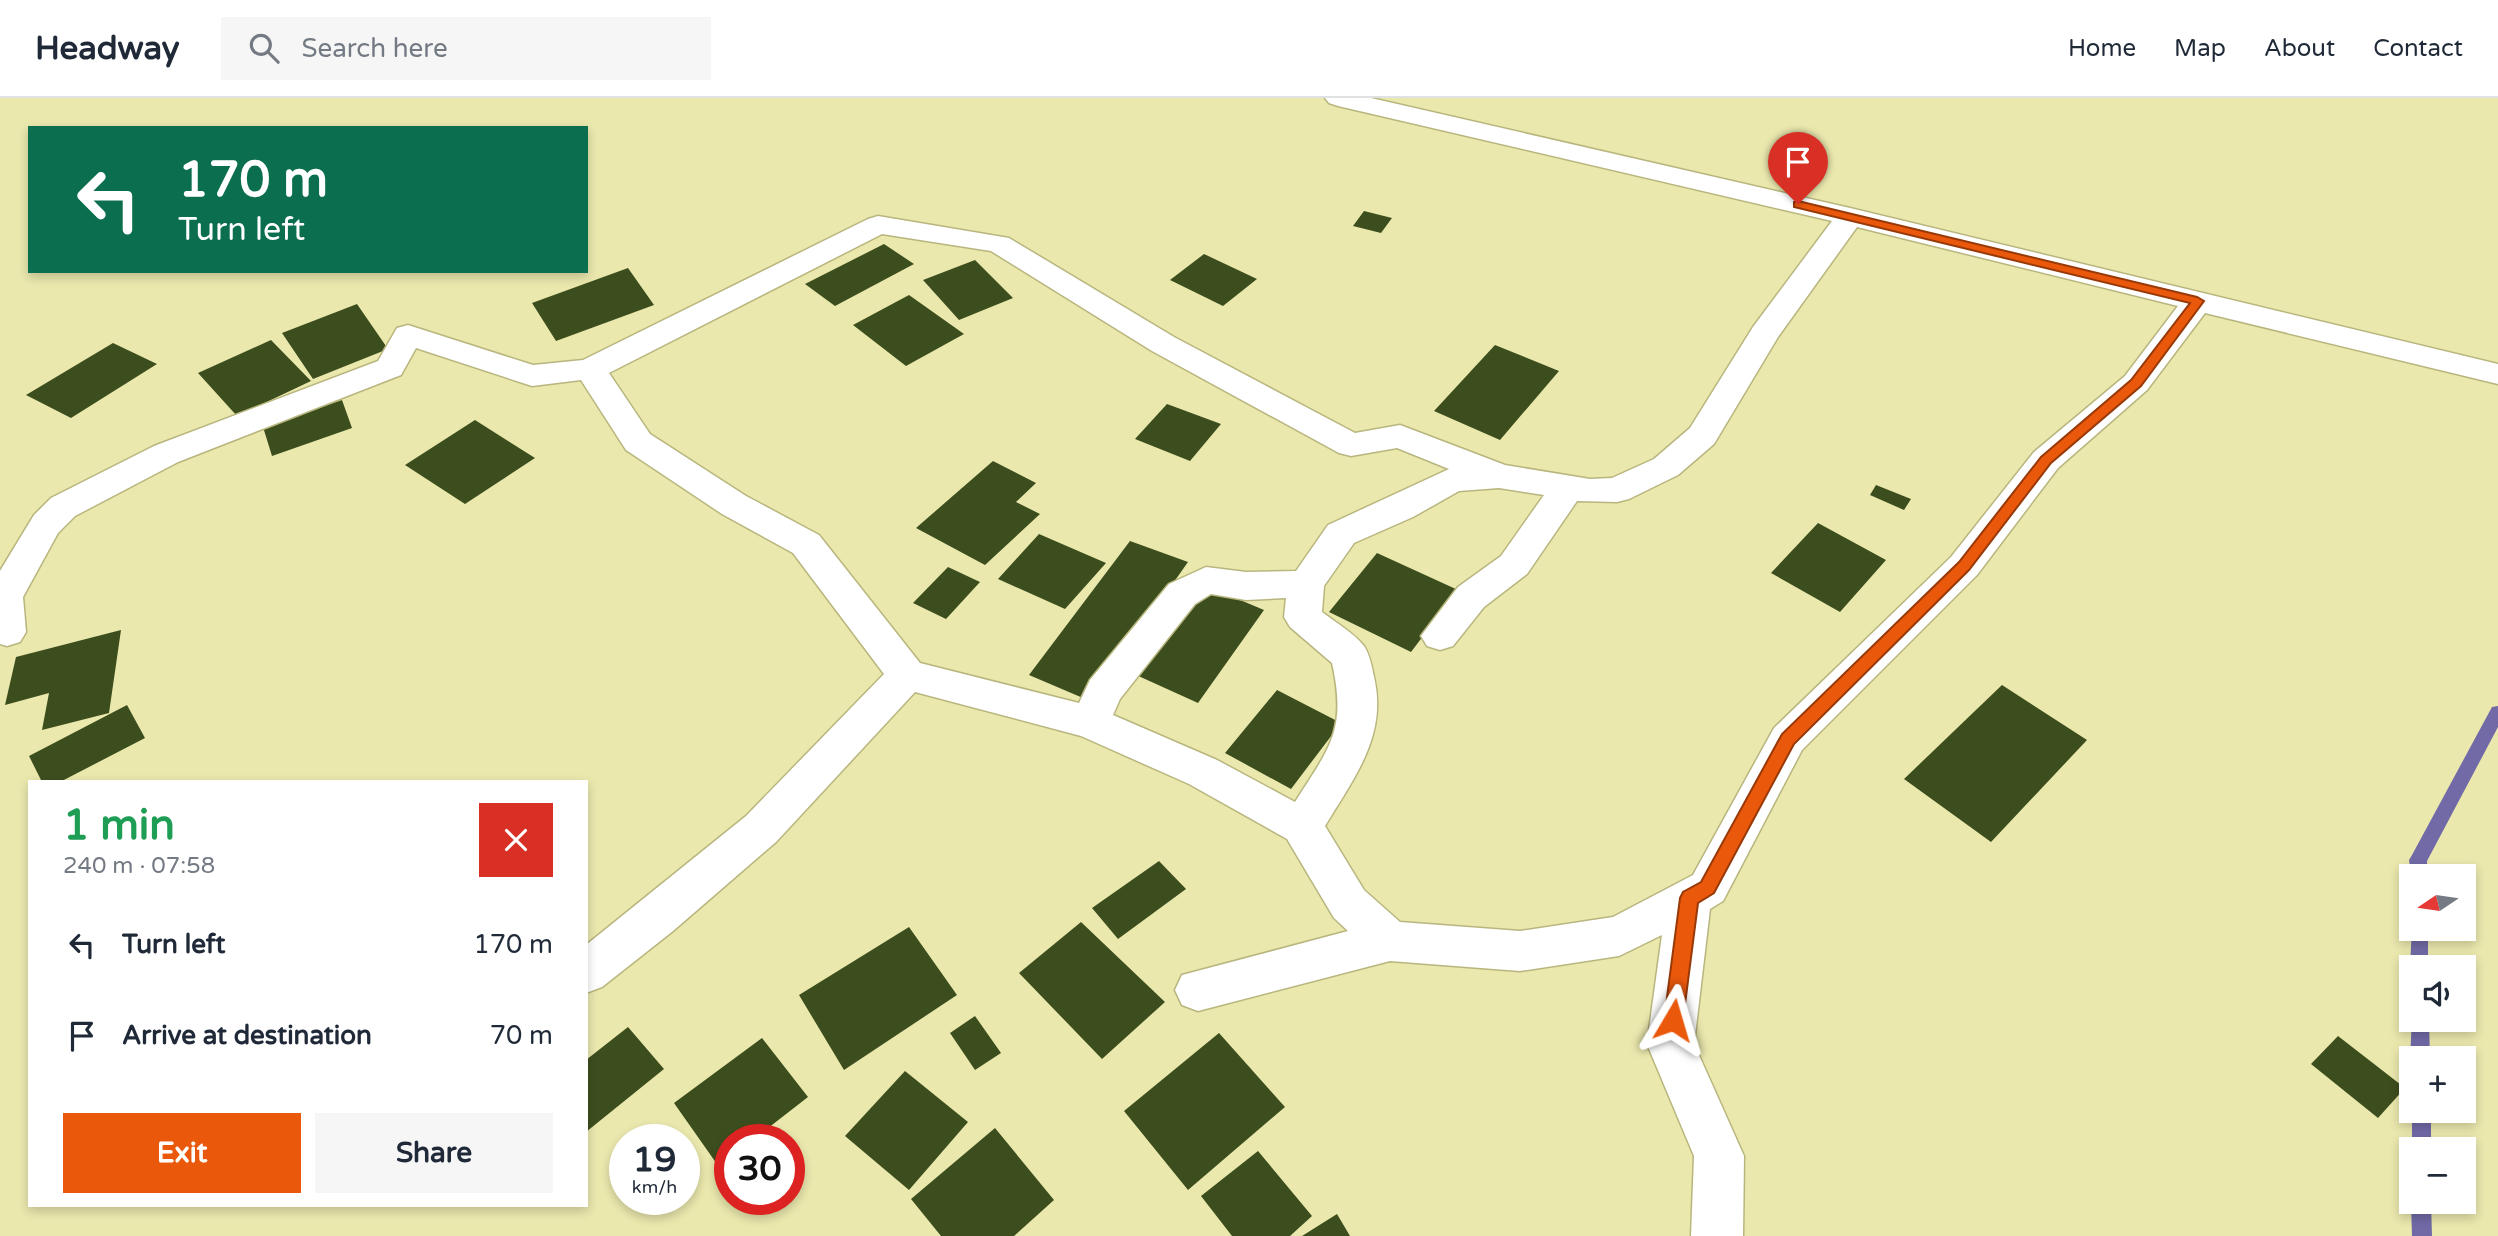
<!DOCTYPE html>
<meta charset="utf-8">
<style>
body{margin:0;font-family:"Varela Round",sans-serif;background:#f6f6f7;color:#1f2937;height:100vh;display:flex;flex-direction:column;font-size:26px;white-space:nowrap}
*{box-sizing:border-box;margin:0}
p{font-size:23px;color:#747a83}
.icon{flex:none;width:38px;height:38px;fill:none;stroke:currentColor;stroke-width:2;stroke-linecap:round;stroke-linejoin:round}
.map{position:relative;flex:1;overflow:hidden}
.sheet{position:absolute;left:28px;top:682px;width:560px;height:427px;display:flex;flex-direction:column;background:#fff;border-radius:0px;box-shadow:0 4px 10px #0003}
.sheet>*{flex:none}
.guide{position:absolute;left:28px;top:28px;width:560px;height:147px;border-radius:0px;box-shadow:0 4px 10px #0003;background:#0b6e4f;color:#fff;overflow:hidden}
.needle{width:46px;rotate:257deg}
.tools{position:absolute;left:2399px;top:766px;display:grid;gap:14px}
.tools a{display:grid;place-items:center;width:77px;height:77px;border-radius:0px;background:#fff;box-shadow:0 4px 10px #0003;font-size:35px}
.speed{position:absolute;left:609px;top:1026px;display:flex;gap:14px;font-size:35px;font-weight:700;text-align:center}
.speed>*{display:grid;place-content:center;width:91px;height:91px;border-radius:50%;background:#fff;box-shadow:0 4px 10px #0003;line-height:1}
.speed small{font-size:18px;font-weight:400}
.speed .limit{border:10px solid #d22;background:#fff;color:#111}
.pin{position:absolute;display:grid;place-items:center;width:60px;height:60px;color:#fff;margin:-72px -30px;border-radius:50% 50% 50% 0;rotate:-45deg;box-shadow:0 0 7px #0007}
.pin .icon{rotate:45deg}
.me{position:absolute;width:77px;margin:-38px;rotate:7deg;stroke-linejoin:round;filter:drop-shadow(0 0 5px #0008)}
.turn{display:flex;align-items:center;gap:24px;height:147px;padding:0 35px;font-size:32px}
.turn .icon{width:91px;height:91px;stroke-width:2.5}
.turn b{display:block;font-size:49px;line-height:60px}
.round{display:grid;place-items:center;flex:none;width:74px;height:74px;border-radius:0px;background:#f6f6f7}
.summary{display:flex;align-items:center;justify-content:space-between;height:119px;padding:0 35px}
h1{font-size:42px;font-weight:700;line-height:52px;color:#1e9e55}
.button{display:flex;gap:14px;margin-top:auto;padding:14px 35px}
.button a{flex:1;height:80px;border-radius:0px;background:#ea580c;color:#fff;font-size:28px;font-weight:700;line-height:80px;text-align:center}
.button a+a{background:#f6f6f7;color:#1f2937}
ul{padding:0;list-style:none}
li{display:flex;align-items:center;gap:21px;height:91px;padding:0 35px}
li div{flex:1}
li b{display:block;font-size:26px}
li em{font-style:normal}
header{display:flex;align-items:center;gap:42px;box-sizing:border-box;height:98px;padding:0 35px;background:#fff;border-bottom:2px solid #e0e1e3}
header strong{font-size:33px}
nav{display:flex;gap:38px;margin-inline-start:auto;font-size:24px}
.search{width:490px;height:63px;background:#f6f6f7;display:flex;align-items:center;gap:18px;box-sizing:border-box;padding:0 24px;border-radius:0px;color:#747a83;font-size:26px}
.map>svg:first-child{display:block}
.lines{fill:none;stroke-linecap:round;stroke-linejoin:round}
.stream{fill:#716aa7;fill-rule:evenodd}
.building{fill:#3d4e1e}
.street-casing{stroke:#b8b67e;stroke-width:3}
.street{fill:#fff;fill-rule:evenodd}
.route{fill:#ea580c;stroke:#983908;stroke-width:2}
</style>
<header>
<strong>Headway</strong>
<div class="search"><svg class="icon" aria-label="search" viewBox="0 0 24 24"><circle cx="10" cy="10" r="6"/><path d="M15 15l6 6"/></svg>Search here</div>
<nav><a>Home</a><a>Map</a><a>About</a><a>Contact</a></nav>
</header>
<div class="map">
<svg width="2498" height="1138" viewBox="0 0 2498 1138">
<rect width="100%" height="100%" fill="#eae8ad"/>
<g class="lines">
<path class="stream" d="M2498,608V629L2427,763V779H2412V784L2409,762L2412,757L2492,609Z
M2412,828V831H2428V870H2412V874L2410,870Z
M2412,920V922H2429L2430,961H2412V964L2410,961Z
M2412,1012L2431,1013V1052L2412,1053Z
M2412,1102V1104H2431L2432,1138H2412L2411,1104Z"/>
</g>
<path class="building" d="M1364,113L1392,120L1381,135L1353,128Z
M884,146L914,166L835,208L805,186Z
M1204,156L1257,181L1223,208L1170,182Z
M975,162L1013,200L959,222L923,182Z
M628,170L654,207L556,243L532,205Z
M909,197L964,236L906,268L853,227Z
M357,206L388,251L313,281L282,235Z
M271,242L311,283L237,318L198,275Z
M113,245L157,266L71,320L26,297Z
M1495,247L1559,273L1500,342L1434,313Z
M342,302L352,330L272,358L263,329Z
M1167,306L1221,326L1190,363L1135,341Z
M475,322L535,360L465,406L405,367Z
M993,363L1036,385L1016,404L1040,416L985,467L916,430Z
M1876,387L1911,401L1904,412L1870,397Z
M1818,425L1886,462L1840,514L1771,475Z
M1039,436L1106,465L1065,511L998,481Z
M1130,443L1188,464L1090,603L1029,577Z
M1377,455L1458,492L1411,554L1329,514Z
M948,469L980,484L946,521L913,505Z
M1202,486L1264,512L1198,605L1134,576Z
M121,532L109,615L42,632L49,595L5,607L16,559Z
M2002,587L2087,642L1991,744L1904,681Z
M1277,592L1341,625L1291,691L1225,655Z
M127,607L145,640L60,684H42L29,658Z
M1159,763L1186,791L1118,841L1092,810Z
M1081,824L1165,904L1102,961L1019,875Z
M909,829L957,897L844,972L799,897Z
M975,918L1001,955L975,972L950,935Z
M628,929L664,971L586,1034V962Z
M1219,935L1285,1009L1188,1092L1124,1013Z
M2338,938L2405,990L2378,1020L2311,966Z
M762,940L808,999L754,1041H730V1061L719,1069L674,1005Z
M905,973L968,1024L909,1092L845,1038Z
M995,1030L1054,1102L1014,1138H941L911,1101Z
M1258,1053L1312,1118L1290,1138H1232L1201,1098Z
M1337,1116L1350,1138H1302Z"/>
<g class="lines">
<defs>
<path id="street" d="M1325,0H1371L1850,110L2498,266V286L2205,215L2147,292L2058,370L1977,477L1802,652L1723,803L1710,811L1694,946L1744,1058L1743,1138H1691L1694,1058L1647,946L1662,837L1619,858L1520,873L1390,863L1198,913L1182,907L1175,892L1182,877L1348,833L1334,820L1287,741L1189,686L1081,638L915,594L776,744L673,833L602,889L586,895V847L746,718L884,576L793,455L722,416L626,352L581,282L532,288L416,250L401,277L178,364L75,418L58,435L23,499L26,534L20,544L7,548L0,546V473L34,417L51,400L154,348L378,263L397,230L408,227L533,267L583,262L868,121L878,118L1009,140L1174,239L1355,335L1400,327L1505,367L1590,381L1612,380L1654,361L1690,330L1753,229L1832,123L1338,8L1329,5ZM1857,129L2178,208L2125,278L2034,354L1951,459L1774,630L1693,777L1613,819L1520,833L1400,824L1364,792L1325,728C1354,680 1388,637 1374,579C1372,569 1370,557 1364,548C1354,535 1335,524 1322,514L1324,488L1354,445L1413,419L1459,393L1499,390L1544,397L1501,458L1458,489L1421,538L1427,548L1440,552L1453,548L1484,509L1527,476L1577,403L1617,404L1629,401L1678,377L1714,346L1778,239ZM882,136L991,153L1152,253L1339,355L1351,358L1397,350L1449,371L1328,427L1296,473L1246,474L1206,469L1169,486L1090,582L1079,605L920,565L819,437L746,398L650,336L609,275ZM1211,496L1246,502L1286,500L1284,519L1290,529L1332,565C1347,632 1330,649 1295,704L1217,662L1113,617L1120,601L1195,506Z"/>
</defs>
<use href="#street" class="street-casing"/>
<use href="#street" class="street"/>
</g>
<path class="route" d="M1798,103L2197,199L2204,203L2141,288L2051,365L1969,472L1794,646L1714,795L1698,805L1683,922L1680,928L1673,931L1666,928L1664,922L1680,800L1683,794L1701,784L1782,636L1959,464L2041,359L2131,282L2190,205L1794,109V104Z"/>
</svg>
<div class="tools">
<a><svg class="needle" viewBox="-14 -14 28 28"><path d="M0-13l5 13h-10z" fill="#e53935"/><path d="M0 13l5-13h-10z" fill="#747a83"/></svg></a>
<a><svg class="icon" aria-label="sound" viewBox="0 0 24 24"><path d="M4 9h4l5-4v14l-5-4H4zM17 9q2 3 0 6"/></svg></a>
<a>+</a>
<a>−</a>
</div>
<div class="speed"><div>19<small>km/h</small></div><div class="limit">30</div></div>
<div class="pin" style="left:1798px;top:106px;background:#d93025"><svg class="icon" aria-label="arrive" viewBox="0 0 24 24"><path d="M6 21V4h12l-3 4 3 4H6"/></svg></div>
<svg class="me" style="left:1673px;top:922px" viewBox="-20 -20 40 40"><path d="M0-17L14 15 0 8-14 15z" fill="#ea580c" stroke="#fff" stroke-width="4"/></svg>
<div class="guide">
<div class="turn"><svg class="icon" aria-label="left" viewBox="0 0 24 24"><path d="M17 20v-9H6M10 6l-5 5 5 5"/></svg><div><b>170 m</b>Turn left</div></div>
</div>
<section class="sheet">
<div class="summary"><div><h1>1 min</h1><p>240 m · 07:58</p></div><a class="round" style="background:#d93025;color:#fff"><svg class="icon" aria-label="close" viewBox="0 0 24 24"><path d="M6 6l12 12M18 6L6 18"/></svg></a></div>
<ul>
<li><svg class="icon" aria-label="left" viewBox="0 0 24 24"><path d="M17 20v-9H6M10 6l-5 5 5 5"/></svg><div><b>Turn left</b></div><em>170 m</em></li>
<li><svg class="icon" aria-label="arrive" viewBox="0 0 24 24"><path d="M6 21V4h12l-3 4 3 4H6"/></svg><div><b>Arrive at destination</b></div><em>70 m</em></li>
</ul>
<div class="button"><a>Exit</a><a>Share</a></div>
</section>
</div>
